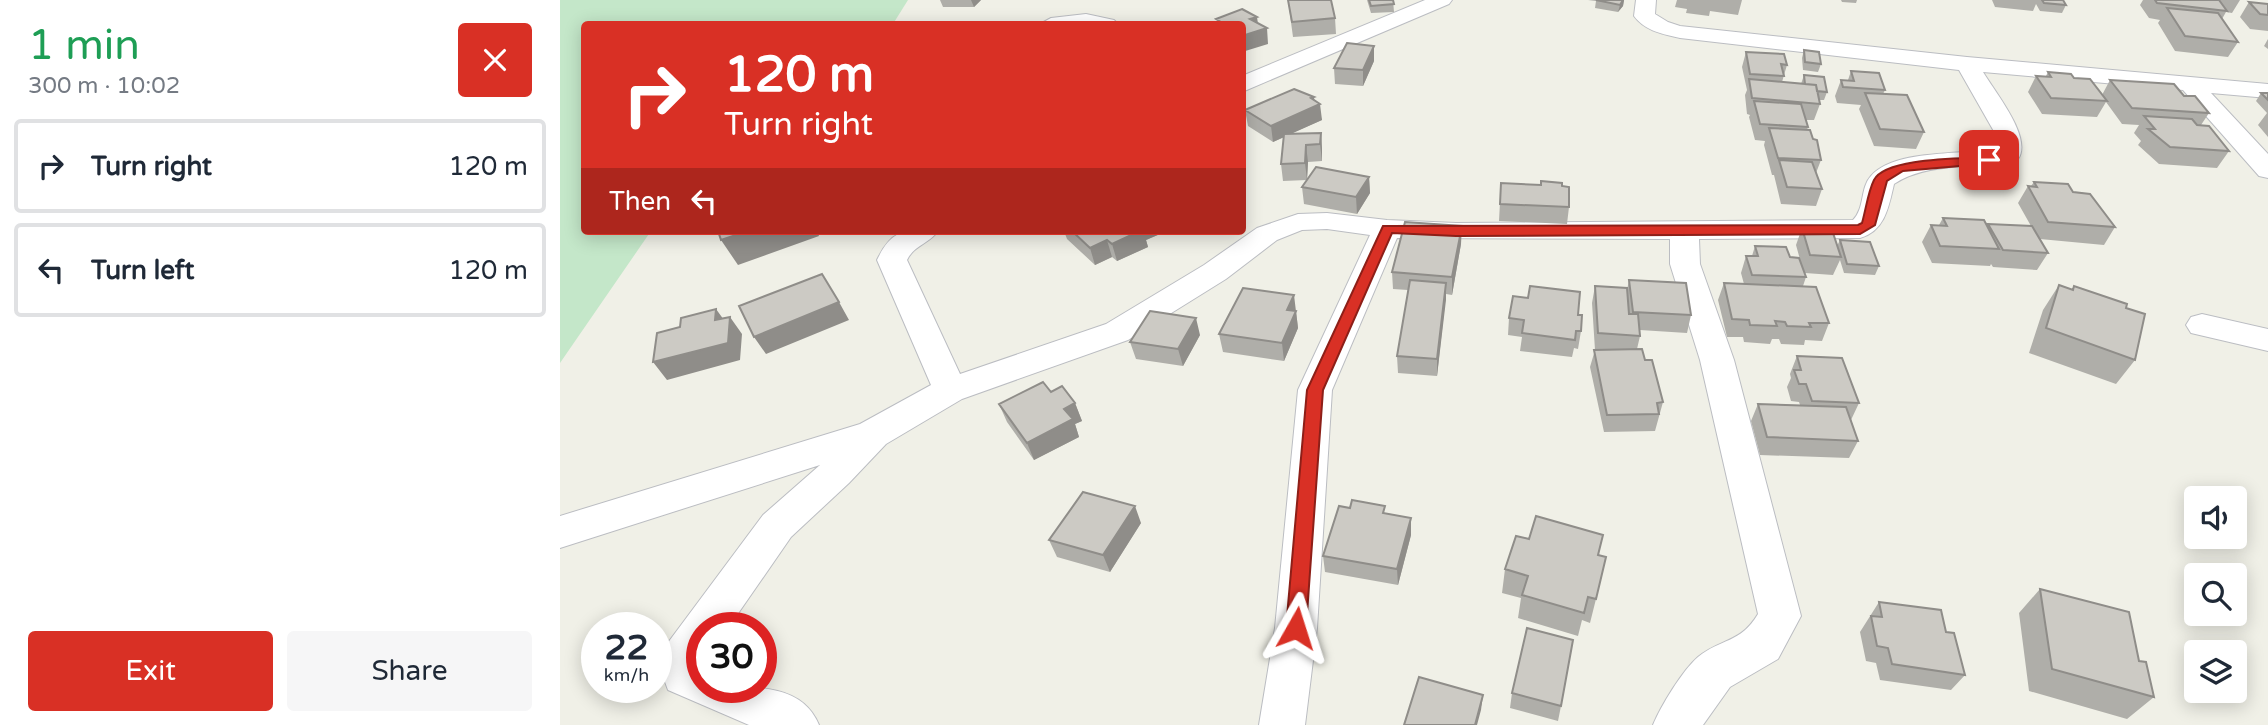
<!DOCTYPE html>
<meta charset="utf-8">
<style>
body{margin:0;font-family:"Varela Round",sans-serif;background:#f6f6f7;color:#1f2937;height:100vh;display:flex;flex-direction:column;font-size:26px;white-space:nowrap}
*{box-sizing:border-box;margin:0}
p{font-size:23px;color:#747a83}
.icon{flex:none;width:38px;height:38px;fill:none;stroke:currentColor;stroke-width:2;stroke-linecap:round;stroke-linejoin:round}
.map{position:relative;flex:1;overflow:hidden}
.panel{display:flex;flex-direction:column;background:#fff;width:560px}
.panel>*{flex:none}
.hud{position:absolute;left:21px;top:21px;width:665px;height:214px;border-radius:7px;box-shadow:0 4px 18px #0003;background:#d93025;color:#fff;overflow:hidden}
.buttons{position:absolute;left:1624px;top:486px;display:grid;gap:14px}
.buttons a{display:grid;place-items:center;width:63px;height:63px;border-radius:7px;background:#fff;box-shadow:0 4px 18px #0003;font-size:35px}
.speed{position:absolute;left:21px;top:612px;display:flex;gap:14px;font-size:35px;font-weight:700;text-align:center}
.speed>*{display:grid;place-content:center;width:91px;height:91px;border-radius:50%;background:#fff;box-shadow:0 4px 18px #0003;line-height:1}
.speed small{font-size:18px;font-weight:400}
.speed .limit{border:10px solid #d22;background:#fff;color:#111}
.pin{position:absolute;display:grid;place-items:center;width:60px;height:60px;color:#fff;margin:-30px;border-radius:14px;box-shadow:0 4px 10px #0006}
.me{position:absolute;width:77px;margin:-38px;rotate:6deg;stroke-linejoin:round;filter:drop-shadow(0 0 5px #0008)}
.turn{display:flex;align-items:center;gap:24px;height:147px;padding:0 28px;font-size:32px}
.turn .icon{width:91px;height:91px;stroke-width:2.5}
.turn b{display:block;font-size:49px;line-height:60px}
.then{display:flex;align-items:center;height:66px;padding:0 28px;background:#0003;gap:14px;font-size:26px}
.round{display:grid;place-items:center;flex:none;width:74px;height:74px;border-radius:7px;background:#f6f6f7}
.overview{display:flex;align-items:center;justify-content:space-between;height:119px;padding:0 28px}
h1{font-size:42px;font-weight:600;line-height:52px;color:#1e9e55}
.action{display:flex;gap:14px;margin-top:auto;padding:14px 28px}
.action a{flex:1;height:80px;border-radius:7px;background:#d93025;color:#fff;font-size:28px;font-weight:600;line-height:80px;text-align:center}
.action a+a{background:#f6f6f7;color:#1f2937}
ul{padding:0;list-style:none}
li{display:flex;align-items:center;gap:21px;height:94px;margin:0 14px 10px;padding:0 14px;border:4px solid #e0e1e3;border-radius:7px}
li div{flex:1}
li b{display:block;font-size:26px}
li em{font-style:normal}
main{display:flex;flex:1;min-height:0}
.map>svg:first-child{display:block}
.green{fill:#c4e7c9}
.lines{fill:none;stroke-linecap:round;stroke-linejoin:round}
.street-casing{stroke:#bbbdc2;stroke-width:2}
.street{fill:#fff;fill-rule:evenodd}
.wall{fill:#afaea9}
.shaded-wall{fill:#8f8d89}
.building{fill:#cccac4;stroke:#8f8d89;stroke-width:2}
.route{fill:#d93025;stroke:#8d1f18;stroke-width:2}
</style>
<main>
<section class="panel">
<div class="overview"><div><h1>1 min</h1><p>300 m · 10:02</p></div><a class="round" style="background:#d93025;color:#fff"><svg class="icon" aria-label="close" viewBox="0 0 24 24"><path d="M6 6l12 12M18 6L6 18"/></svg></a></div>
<ul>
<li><svg class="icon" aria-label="right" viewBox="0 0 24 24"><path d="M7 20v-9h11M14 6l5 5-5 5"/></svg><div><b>Turn right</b></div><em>120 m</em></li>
<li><svg class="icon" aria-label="left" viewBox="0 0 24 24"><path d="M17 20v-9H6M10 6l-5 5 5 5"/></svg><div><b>Turn left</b></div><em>120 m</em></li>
</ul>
<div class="action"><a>Exit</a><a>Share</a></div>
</section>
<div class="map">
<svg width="1708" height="725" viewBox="0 0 1708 725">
<rect width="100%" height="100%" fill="#f0f0e7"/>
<path class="green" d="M0,0H348L333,24H24V231H91L0,363Z"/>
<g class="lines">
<defs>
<path id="street" d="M865,0H892L889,4L682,92V76Z
M1076,0H1096L1095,14L1108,22L1120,26L1407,57L1708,84V98L1651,93L1708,154V178L1699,176L1623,90L1423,72C1435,92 1473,138 1458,159C1419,169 1368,161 1334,184C1329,206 1325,231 1300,238L1139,239L1140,264L1174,360L1241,616L1218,659L1170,687L1143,725H1093C1101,706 1122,671 1138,657C1161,638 1180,644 1198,614L1140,360L1110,264V239L837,238L772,390L757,628L745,725H699L715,628L738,390L810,235L767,229L742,230L717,240L666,279L568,340L402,399L326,444L289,483L231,537L168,628H142V688C183,688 240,679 259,725H189L108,690L98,663L104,648L203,515L260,465L0,548V516L300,424L371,385L317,260C333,227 345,231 378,231C369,244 354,245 347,260L400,374L546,324L644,265L697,228L738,214L767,213L827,220L896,223L1293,220C1305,208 1300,188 1311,176C1335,149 1402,155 1436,149V135L1399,70L1120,38C1103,34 1085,31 1074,16Z
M526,14L554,20L558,24H480L491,18Z
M1642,314L1708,329V351L1631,333L1626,325L1631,317Z"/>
</defs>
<use href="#street" class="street-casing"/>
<use href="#street" class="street"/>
</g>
<path class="wall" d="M380,0H421L414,7H383Z
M728,0L775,18L776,34L733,37Z
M807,0H833L834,12L811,13Z
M1028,0H1064L1063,6L1058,12L1035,8L1036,1Z
M1117,0H1182L1178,15L1150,11L1149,16L1126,13L1127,9L1115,7Z
M1281,0H1297L1296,3L1282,2Z
M1432,0H1503L1506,5L1502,13L1480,11L1476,4L1473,11L1435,7Z
M1583,0H1680L1672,13L1666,12L1662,19L1678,42L1668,57L1615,51L1598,23L1600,20L1589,18L1580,5Z
M1689,2L1708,4V31L1690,29L1680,17Z
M1708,39V49L1704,46Z
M1244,50L1261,64L1258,72L1243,70L1242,58Z
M1186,52L1227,65L1222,82L1241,84L1244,75L1267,92L1264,100H1259L1260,104L1254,120H1246L1248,127L1247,130L1261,160L1256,173L1262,189L1256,206L1221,204L1214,175H1212L1204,145L1205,141L1195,140L1189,117L1190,115L1187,114L1185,95L1187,90L1182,67Z
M814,61L803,86L775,84L774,68Z
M1291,71L1325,90L1323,94L1364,132L1356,149L1314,146L1299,109L1301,105L1277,103L1275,96L1281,80H1288Z
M1488,72L1514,78L1542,95L1550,80L1624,96L1649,113L1641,125L1669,151L1657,168L1599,164L1578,145L1581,141L1574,133L1579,125L1562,124L1546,102L1537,117L1482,114L1468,92L1476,76H1486Z
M1701,93H1708V137L1698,125L1707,113L1696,101Z
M754,100L762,120L732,133H761L762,149V161L748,162L747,180L809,177L810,193L797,214L744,204L742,187L747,180L723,181L721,164L724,137L713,142L688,126L685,110Z
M1474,182L1513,192L1555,227L1544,245L1480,239L1488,253L1477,270L1433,267L1431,264L1430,266L1372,263L1362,242L1371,225H1379L1383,218L1427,226L1428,224L1471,226L1458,203L1468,186H1471Z
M941,183L1002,186L1009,207L1007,224L939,221Z
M1242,228L1277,246L1280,240L1319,266L1315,275L1284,273L1280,260L1273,275L1245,273L1246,277L1243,286L1269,323L1262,341L1245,340L1244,345L1221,344L1219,339H1212L1210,344L1184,342L1183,337H1167L1158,300L1164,283L1184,284L1181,273L1186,256H1192L1195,246L1230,257L1241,263L1236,245Z
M504,231H599L600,234L586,240L588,247L557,261L552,257L535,265L507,239Z
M901,244L892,295L886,294L877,376L838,373L837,356L848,290L833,289L832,272Z
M1069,280L1131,315L1127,333L1080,330V336L1077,349L1085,360L1103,402L1095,431L1044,432L1030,367L1035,350L1032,303L1035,286L1067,290Z
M1499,285L1512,289L1514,286L1566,308L1575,360L1556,384L1469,353L1483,310Z
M736,311L738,328L724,361L663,352L659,334Z
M1018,315L1021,331L1018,349L1014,348L1012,357L960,351L962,337L948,335L949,318Z
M640,335L623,366L576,359L570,342Z
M1237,356L1299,403L1291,420L1298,441L1289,458L1200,455L1191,421L1198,404L1240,405L1239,402L1231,401L1227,387L1231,378L1230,374Z
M515,403L522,421L515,424L519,437L474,460L447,422L439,404Z
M790,508L851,518V535L838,585L765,572L763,556Z
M581,523L550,572L497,557L489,540Z
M1038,555L1036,599L1030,623L1022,620L1018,636L958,618L961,598L942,593L945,569Z
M1480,589L1579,661L1594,697L1567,719L1469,691L1459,613Z
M1319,602L1386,632L1405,675L1391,690L1320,680L1316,663L1306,661L1300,632Z
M952,693L1001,706L998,721L950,708Z"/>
<path class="shaded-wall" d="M411,0H421L414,7Z
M1063,0H1064L1063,6L1058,12L1060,5Z
M697,17L699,31L707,28L708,44L682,52V36L690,19Z
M814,46V61L803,86V70Z
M754,97L755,106L760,104L762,120L713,142L711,126Z
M761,133L762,149V161L760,144Z
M746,145L748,162L747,180L745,163Z
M809,177L810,193L797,214L796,197Z
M902,226L901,244L892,295V277Z
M188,231H257L259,236L178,265L161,240Z
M579,231H599L600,234L586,240L588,247L557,261L552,244Z
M547,240L552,257L535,265L530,248Z
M886,283V300L877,376V359Z
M734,295L738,328L724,361L722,343L727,310Z
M279,302L289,320L206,354L194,337Z
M156,309L169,327L155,320Z
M170,317L182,334L180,360L107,380L93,362Z
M636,318L640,335L623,366L618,349Z
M515,403L522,421L515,424L519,437L474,460L467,443L504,409Z
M575,506L581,523L550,572L543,555Z
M851,518V535L838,585L837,569Z
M923,695L921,710L917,725H915Z"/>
<path class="building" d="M728,0H771L775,18L732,22Z
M809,0H833L834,4L811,6Z
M1036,0H1063L1060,5Z
M1482,0H1503L1506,5L1484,3Z
M1595,0H1659L1667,11L1597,3Z
M1689,2L1708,4V15L1700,14Z
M1607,8L1658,13L1678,42L1625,36Z
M682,9L697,17L690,19L707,28L682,36V24H653L661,22L656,19Z
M787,43L814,46L803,70L774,68Z
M1244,50L1259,52L1261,64L1245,62Z
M1186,52L1224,54L1227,65L1221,64L1224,76L1190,74Z
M1291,71L1319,73L1325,90L1283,87L1281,80L1294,81Z
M1488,72L1511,74L1514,78L1530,79L1547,101L1491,98L1476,76L1491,77Z
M1244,75L1264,77L1267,92L1257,91L1256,85L1245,84Z
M1189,79L1256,85L1260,104L1192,98Z
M1550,80L1614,84L1624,96H1635L1649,113L1572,108Z
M734,89L754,97L751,98L760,104L711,126L685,110Z
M1305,93L1347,95L1364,132L1320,129Z
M1701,93H1708V100Z
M1194,101L1241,104L1248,127L1200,124Z
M1584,116L1632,119L1637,125L1649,126L1669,151L1610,147L1588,129H1595Z
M1209,128L1250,130L1253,139L1257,140L1261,160L1218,158Z
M761,133L760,144L746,145L745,163L721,164L724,134Z
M1219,160L1252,162L1262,189L1227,187Z
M756,167L809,177L796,197L742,187Z
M981,181L1002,183V186L1009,187V207L940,204L941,183L981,185Z
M1474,182L1508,184L1513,192L1530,194L1555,227L1488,222L1468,186L1477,187Z
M1383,218L1424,220L1439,249L1380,246L1371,225L1387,226Z
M845,222L902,226L892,277L832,272Z
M1428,224L1472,226L1488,253L1443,250Z
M1242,228L1272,230L1281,257L1250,255Z
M158,231H188L161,240Z
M512,231H580L552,244L547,240L530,248Z
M1280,240L1310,242L1319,266L1287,264Z
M1195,246L1226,247L1230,257L1239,258L1246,277L1192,275L1186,256H1198Z
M262,274L279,302L194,337L179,306Z
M850,280L886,283L877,359L837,356Z
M1069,280L1126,283L1131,315L1073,312Z
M1164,283L1256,287L1269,323H1249L1251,327L1227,326L1225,322L1215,321L1217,326L1190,325L1189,320L1172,319Z
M1499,285L1513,290L1514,286L1567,304L1566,308L1585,314L1575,360L1486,328Z
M970,286L1020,292L1018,315H1022L1021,331H1016L1015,340L962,333L964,320L949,318L953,296L968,298Z
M1035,286L1067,288L1069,314H1078L1080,336L1038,333Z
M683,288L734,295L727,310L736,311L722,343L659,334Z
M156,309L155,320L170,317L168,343L93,362L97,333L120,327L121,318Z
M590,311L636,318L618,349L570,342Z
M1082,349L1085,360H1092L1103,402L1097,403L1099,414L1047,415L1034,350Z
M1237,356L1282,358L1299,403L1252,401L1246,384H1239L1234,370H1241Z
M483,382L491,392L502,386L515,403L504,409L513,419L467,443L439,404Z
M1198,404L1286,407L1298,441L1207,437Z
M523,492L575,506L543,555L489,540Z
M792,500L825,506L823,513L851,518L837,569L763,556L779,506L790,508Z
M976,516L1043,535L1038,555L1046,557L1036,599L1028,597L1024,613L962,595L968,576L945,569L956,536L969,539Z
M1480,589L1569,612L1579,661L1586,662L1594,697L1492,669Z
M1319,602L1381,610L1386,632L1394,633L1405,675L1332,664L1328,648L1317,646L1311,616L1322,617Z
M967,628L1013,640L1001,706L952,693Z
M859,677L923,695L915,725H844Z"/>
<path class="route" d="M1429,157L1436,160L1434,163L1343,171L1327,181L1315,225L1300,234L896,236L832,233L763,390L746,628L743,635L736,638L729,635L726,628L747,390L823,226L1298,225L1302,223C1306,209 1308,192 1314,180C1326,157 1405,159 1429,157Z"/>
</svg>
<div class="buttons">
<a><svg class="icon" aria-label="sound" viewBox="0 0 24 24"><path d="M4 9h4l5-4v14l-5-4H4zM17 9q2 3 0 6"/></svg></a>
<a><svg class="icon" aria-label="search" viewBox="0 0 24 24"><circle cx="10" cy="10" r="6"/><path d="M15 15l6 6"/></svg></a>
<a><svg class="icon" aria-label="layers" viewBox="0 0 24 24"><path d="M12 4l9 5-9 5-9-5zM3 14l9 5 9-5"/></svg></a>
</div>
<div class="speed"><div>22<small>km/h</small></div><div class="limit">30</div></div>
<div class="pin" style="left:1429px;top:160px;background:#d93025"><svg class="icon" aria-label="arrive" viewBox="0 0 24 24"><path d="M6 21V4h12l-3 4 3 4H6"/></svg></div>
<svg class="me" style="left:736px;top:628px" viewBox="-20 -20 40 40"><path d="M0-17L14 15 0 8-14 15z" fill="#d93025" stroke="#fff" stroke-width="4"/></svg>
<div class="hud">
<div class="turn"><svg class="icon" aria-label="right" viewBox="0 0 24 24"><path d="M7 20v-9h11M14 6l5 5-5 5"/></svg><div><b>120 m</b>Turn right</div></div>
<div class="then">Then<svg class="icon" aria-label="left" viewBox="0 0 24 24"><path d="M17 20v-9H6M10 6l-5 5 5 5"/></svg></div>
</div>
</div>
</main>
